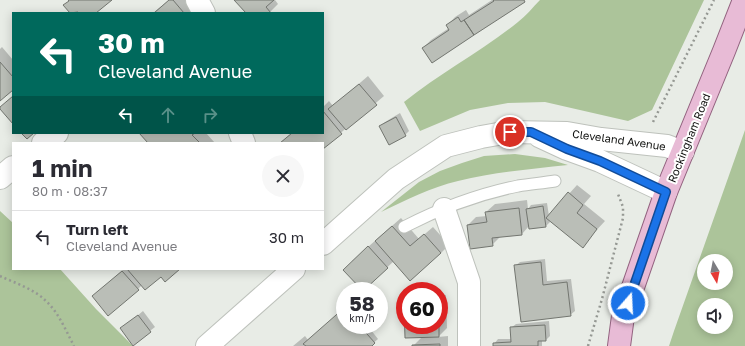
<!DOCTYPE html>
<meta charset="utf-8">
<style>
body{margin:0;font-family:"Golos Text",sans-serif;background:#f7f7f7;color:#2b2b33;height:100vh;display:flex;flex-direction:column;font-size:15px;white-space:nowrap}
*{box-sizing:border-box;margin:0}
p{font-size:13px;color:#7c7c81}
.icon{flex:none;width:22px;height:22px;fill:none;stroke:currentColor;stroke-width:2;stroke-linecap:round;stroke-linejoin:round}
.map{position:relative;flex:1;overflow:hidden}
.details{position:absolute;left:12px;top:142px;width:312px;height:128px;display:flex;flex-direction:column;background:#fff;border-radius:0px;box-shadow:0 2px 10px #0003}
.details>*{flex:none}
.guide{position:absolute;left:12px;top:12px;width:312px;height:122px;border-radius:0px;box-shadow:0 2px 10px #0003;background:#00695c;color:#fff;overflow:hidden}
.needle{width:26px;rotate:170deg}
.tools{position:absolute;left:697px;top:254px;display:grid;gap:8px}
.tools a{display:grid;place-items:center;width:36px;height:36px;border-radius:50%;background:#fff;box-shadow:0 2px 10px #0003;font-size:20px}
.speed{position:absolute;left:336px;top:282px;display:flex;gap:8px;font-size:20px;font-weight:700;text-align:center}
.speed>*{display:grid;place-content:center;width:52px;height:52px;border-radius:50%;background:#fff;box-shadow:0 2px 10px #0003;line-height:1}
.speed small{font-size:10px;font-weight:400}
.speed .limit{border:6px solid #d22;background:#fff;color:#111}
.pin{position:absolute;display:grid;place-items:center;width:34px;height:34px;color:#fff;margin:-17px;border:2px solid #fff;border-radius:50%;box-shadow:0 1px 4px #0007}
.me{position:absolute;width:44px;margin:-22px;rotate:19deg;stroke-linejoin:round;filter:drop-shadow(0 0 3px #0008)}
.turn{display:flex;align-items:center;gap:14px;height:84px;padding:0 20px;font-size:18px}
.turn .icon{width:52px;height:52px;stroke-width:2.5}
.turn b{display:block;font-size:28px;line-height:34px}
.lanes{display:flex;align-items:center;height:38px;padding:0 20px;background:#0003;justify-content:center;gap:20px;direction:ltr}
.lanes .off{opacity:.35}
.round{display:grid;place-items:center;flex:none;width:42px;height:42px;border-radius:21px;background:#f7f7f7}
.head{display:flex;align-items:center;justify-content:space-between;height:68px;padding:0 20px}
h1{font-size:24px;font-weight:700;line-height:30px}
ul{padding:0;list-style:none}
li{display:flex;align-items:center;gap:12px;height:52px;padding:0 20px;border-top:1px solid #e1e1e2}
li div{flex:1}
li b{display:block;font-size:15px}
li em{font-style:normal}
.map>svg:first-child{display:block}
.green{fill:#acc49a;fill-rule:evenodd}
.shadow{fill:#0003}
.building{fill:#babeb7;stroke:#737670}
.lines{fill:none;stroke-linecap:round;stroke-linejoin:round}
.lane-casing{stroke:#bec2bc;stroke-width:13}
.street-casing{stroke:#bec2bc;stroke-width:24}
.secondary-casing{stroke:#bec2bc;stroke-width:24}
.primary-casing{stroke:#92627f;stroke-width:24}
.path{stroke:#959893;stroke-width:2.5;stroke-dasharray:2 3;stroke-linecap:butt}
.lane{stroke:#fff;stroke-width:11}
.street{stroke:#fff;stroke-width:22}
.secondary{stroke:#fff;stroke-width:22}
.primary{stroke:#e8bbd6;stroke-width:22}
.route-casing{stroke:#114b97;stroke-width:10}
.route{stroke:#1a73e8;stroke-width:7}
.labels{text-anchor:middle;stroke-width:4;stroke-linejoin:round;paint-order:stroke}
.street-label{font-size:11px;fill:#10110f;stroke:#fff}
</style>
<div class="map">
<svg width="745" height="346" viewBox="0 0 745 346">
<rect width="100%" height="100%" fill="#e8ece6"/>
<path class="green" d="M540,0H704L652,110L628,121L545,102L508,103L470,110L420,131L404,102C440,73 482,51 518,22C526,16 533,7 540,0Z
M745,130V346H669L674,331ZM704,261H726V283H704ZM704,305H726V327H704Z
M515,154L545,158L568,165C531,169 495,172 458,181C432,187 406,200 381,212L419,182L440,171L462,163L484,156Z
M0,211L13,223V269H60L96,309L133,346H0Z"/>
<path class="shadow" d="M169,0H188L193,13H153Z
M236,0H275L278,4L269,13H247Z
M492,0H525L432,61L423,48L431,40L449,28L447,26L455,17L466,10L469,15Z
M2,47L13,60V89L0,100V49Z
M368,76L384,96L323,148V143H281L292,133H323V107L329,101L333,106Z
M400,113L409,131L405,135L380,126L385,122Z
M141,133H206L215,143H149Z
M577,185L591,196L584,204L605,221L582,246L549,219L550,222L546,226H529L522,234L500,237L492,245L468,225L476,217L487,216L486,212L495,204L527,200L528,209L531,205L547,203L549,216Z
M401,218L419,239L433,227L449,245L441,253L394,261L363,290L352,261Z
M545,259L547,281L571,279L575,311L570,315L515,266L520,262Z
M124,269H179L161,276L142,285L138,289L102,288Z
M371,288L374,291H367Z
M446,295L447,328L438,337L448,336V346H413L423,336L405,325H439V296Z
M379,297L382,300L379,303Z
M345,308V325H367L378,339L370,346H293L305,336L308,340Z
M143,311L155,327L133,344L125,326Z
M549,321L550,336L546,340H542V346H494V344L498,339H512L511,328L516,324Z"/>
<path class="building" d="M68,0H112L96,13H79L78,12L70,13L63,5L69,1Z
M169,0H173L184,13H154Z
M234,0H274L266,7L271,13H246Z
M493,0H524L525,2L474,35L464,20L494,1Z
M458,17L461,22L464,20L474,35L432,63L422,48L449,30L446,25Z
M0,62L13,77V90L0,101Z
M359,84L377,105L346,130L328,109Z
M13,96V124L0,109V107Z
M323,111L342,134L323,149V143H280L292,133H323Z
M396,117L406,136L389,145L379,126Z
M21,133H34L27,139Z
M139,133H195L192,135L200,143H148Z
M568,192L583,205L577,213L597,229L583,248L546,218Z
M543,206L546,227L529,229L526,209Z
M519,208L522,235L492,238L493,246L470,249L467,225L487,222L485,212Z
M392,226L410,246L424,234L441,253L410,281L375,241Z
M368,246L388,268L363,291L343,270Z
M541,262L543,285L567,282L571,316L521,322L514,265Z
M127,269H180L165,282L161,277L145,290Z
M122,271L139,290L108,316L92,296Z
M404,304H405V325H439V337L405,338Z
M344,308L345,325H359L375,343L372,346H306L303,344Z
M138,315L151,332L133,346L120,328Z
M545,325L546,341H538V346H493V343L511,342L510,327Z
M440,344V346H412V345Z"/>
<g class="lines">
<defs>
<path id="lane" d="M404,227C439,209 479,194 518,186C530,184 542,183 555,181"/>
<path id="street" d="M197,0L204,13
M240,133L244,143
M43,143L57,133
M0,178L13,167
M444,209L469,282V346"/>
<path id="secondary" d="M539,136L567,149L600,161L666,192
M323,244L396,179L446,146L481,137L509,132L567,133L601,139L667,146L683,152
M207,346L294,269"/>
<path id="primary" d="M619,346L623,316L666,192L724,51L744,0"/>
</defs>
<use href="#lane" class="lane-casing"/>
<use href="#street" class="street-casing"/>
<use href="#secondary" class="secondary-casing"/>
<use href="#primary" class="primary-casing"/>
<path class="path" d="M653,122L714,0
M0,276C15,283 34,289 46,301C59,313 66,331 74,346
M588,346L602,299L623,218V207L618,194"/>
<use href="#lane" class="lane"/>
<use href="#street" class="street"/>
<use href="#secondary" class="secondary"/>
<use href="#primary" class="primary"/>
</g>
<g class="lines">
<defs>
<path id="route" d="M510,132H531L567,149L600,161L666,192L628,303"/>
</defs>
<use href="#route" class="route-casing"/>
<use href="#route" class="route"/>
</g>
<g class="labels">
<g class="street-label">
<text transform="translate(689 138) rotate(-68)" y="4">Rockingham Road</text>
<text transform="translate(619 140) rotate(8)" y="4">Cleveland Avenue</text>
</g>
</g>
</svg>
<div class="tools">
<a><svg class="needle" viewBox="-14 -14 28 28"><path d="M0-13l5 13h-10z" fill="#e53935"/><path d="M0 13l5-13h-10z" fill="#7c7c81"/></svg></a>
<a><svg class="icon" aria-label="sound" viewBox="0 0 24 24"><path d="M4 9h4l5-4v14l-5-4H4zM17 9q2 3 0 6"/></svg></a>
</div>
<div class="speed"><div>58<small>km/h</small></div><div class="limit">60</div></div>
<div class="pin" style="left:510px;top:132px;background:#d93025"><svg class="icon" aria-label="arrive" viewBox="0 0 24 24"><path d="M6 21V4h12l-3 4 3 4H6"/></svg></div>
<svg class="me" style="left:628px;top:303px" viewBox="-20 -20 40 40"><circle r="17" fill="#1a73e8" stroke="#fff" stroke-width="3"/><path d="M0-11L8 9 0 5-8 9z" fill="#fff"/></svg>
<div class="guide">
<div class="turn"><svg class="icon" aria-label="left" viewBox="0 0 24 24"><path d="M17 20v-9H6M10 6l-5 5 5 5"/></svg><div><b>30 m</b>Cleveland Avenue</div></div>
<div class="lanes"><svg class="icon" aria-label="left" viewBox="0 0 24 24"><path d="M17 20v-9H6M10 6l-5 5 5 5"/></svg><svg class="icon off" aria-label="ahead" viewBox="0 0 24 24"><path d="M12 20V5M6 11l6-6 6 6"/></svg><svg class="icon off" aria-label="right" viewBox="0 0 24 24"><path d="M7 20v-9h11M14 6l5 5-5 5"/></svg></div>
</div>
<section class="details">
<div class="head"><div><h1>1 min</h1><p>80 m · 08:37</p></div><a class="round"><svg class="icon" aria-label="close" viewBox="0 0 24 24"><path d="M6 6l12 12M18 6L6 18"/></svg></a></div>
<ul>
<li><svg class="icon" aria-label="left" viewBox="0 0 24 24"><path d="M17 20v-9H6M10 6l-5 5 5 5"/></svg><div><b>Turn left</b><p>Cleveland Avenue</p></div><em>30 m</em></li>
</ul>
</section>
</div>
